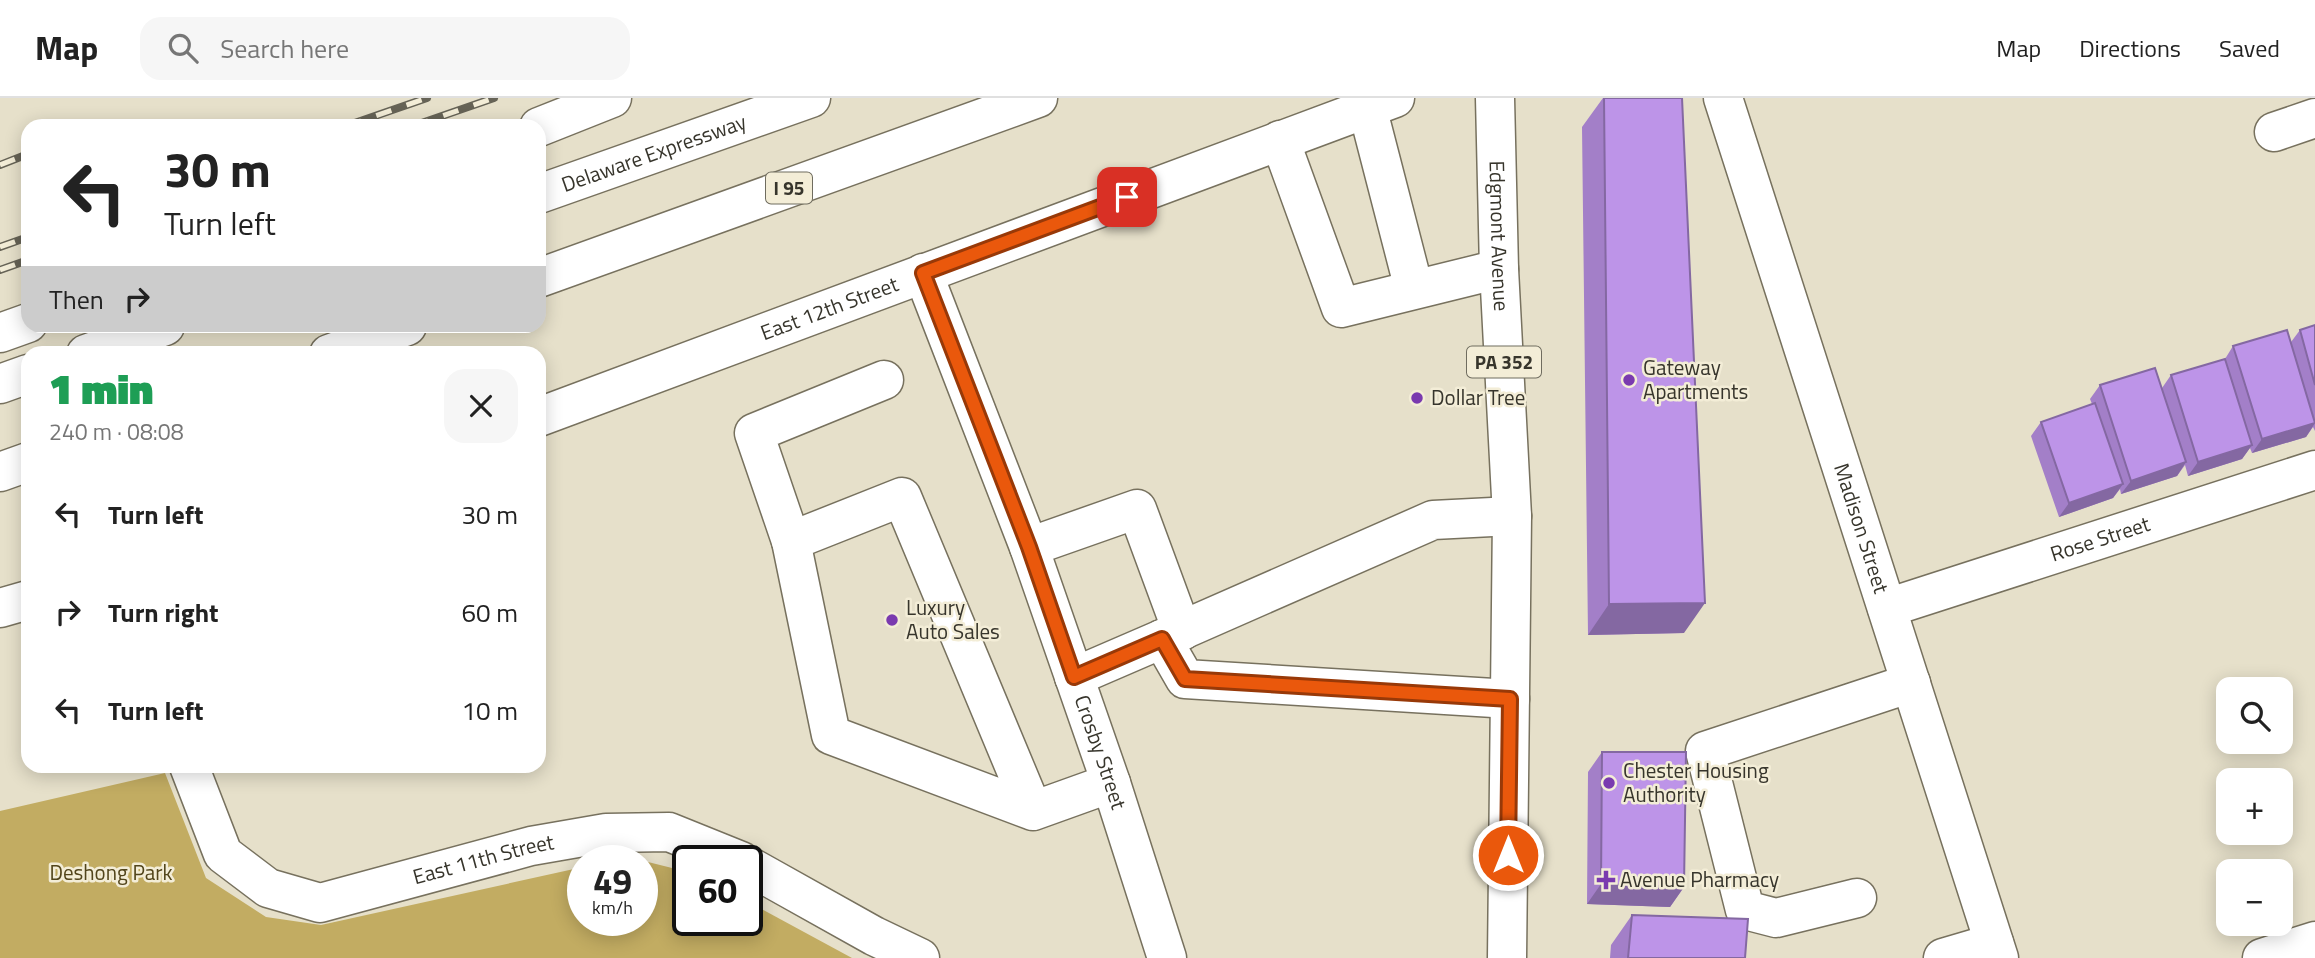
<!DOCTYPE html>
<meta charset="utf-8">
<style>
body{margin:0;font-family:"Titillium Web",sans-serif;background:#f6f6f6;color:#222;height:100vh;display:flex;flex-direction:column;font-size:26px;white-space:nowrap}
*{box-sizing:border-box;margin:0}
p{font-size:23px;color:#767676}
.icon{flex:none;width:38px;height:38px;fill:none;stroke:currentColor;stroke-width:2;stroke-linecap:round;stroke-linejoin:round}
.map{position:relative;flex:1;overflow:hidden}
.panel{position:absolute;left:21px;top:248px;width:525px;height:427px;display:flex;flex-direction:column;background:#fff;border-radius:21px;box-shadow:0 4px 18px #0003}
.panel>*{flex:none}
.guide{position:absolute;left:21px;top:21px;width:525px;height:214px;border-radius:21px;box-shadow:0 4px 18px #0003;background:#fff;color:#222;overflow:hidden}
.buttons{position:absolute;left:2216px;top:579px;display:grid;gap:14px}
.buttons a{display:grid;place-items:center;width:77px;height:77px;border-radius:14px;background:#fff;box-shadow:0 4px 18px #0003;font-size:35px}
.speed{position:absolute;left:567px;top:747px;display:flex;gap:14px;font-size:35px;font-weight:700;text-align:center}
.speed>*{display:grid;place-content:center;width:91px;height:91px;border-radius:50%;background:#fff;box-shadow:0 4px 18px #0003;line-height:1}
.speed small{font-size:18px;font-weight:400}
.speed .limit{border:4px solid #111;border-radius:10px;background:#fff;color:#111}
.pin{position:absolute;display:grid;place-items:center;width:60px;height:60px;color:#fff;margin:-30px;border-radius:14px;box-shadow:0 4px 10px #0006}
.me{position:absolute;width:77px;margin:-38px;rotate:0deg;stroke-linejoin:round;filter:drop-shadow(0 0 5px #0008)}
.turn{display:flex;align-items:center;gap:24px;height:147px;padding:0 28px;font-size:32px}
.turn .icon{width:91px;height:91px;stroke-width:2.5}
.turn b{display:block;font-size:49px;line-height:60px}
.then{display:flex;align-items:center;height:66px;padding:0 28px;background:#0003;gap:14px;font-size:26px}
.round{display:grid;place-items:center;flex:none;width:74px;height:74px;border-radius:21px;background:#f6f6f6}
.head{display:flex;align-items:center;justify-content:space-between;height:119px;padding:0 28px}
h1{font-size:42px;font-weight:800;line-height:52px;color:#1e9e55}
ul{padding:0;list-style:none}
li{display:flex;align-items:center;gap:21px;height:98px;padding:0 28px}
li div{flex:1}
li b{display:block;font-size:26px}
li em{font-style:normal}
header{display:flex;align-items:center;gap:42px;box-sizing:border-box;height:98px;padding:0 35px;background:#fff;border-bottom:2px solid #e0e0e0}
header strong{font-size:33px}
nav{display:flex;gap:38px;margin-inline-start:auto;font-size:24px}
.search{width:490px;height:63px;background:#f6f6f6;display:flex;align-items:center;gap:18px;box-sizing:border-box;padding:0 24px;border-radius:21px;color:#767676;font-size:26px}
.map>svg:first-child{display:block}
.green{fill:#c2ac62}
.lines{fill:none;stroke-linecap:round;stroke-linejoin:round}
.minor-casing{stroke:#77715e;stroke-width:41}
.major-casing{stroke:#77715e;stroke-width:41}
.highway-casing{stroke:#77715e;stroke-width:41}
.minor{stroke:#fff;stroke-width:38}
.major{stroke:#fff;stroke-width:38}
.highway{stroke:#fff;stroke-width:38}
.rail-casing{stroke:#666356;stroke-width:8}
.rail{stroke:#f3edd7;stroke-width:5;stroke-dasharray:16;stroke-linecap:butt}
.wall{fill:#a37fc8}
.shaded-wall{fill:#8468a2}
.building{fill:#bd94e8;stroke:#8468a2;stroke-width:2}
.route-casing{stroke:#983908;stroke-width:18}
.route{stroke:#ea580c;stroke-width:12}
.poi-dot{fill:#7a3aaf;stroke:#f3edd7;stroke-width:2.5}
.labels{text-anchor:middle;stroke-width:5;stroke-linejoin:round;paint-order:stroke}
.shield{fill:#f3edd7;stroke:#6f6c5f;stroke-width:2}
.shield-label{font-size:19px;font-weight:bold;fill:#37352c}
.street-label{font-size:21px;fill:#37352c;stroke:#f3edd7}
.poi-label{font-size:21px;fill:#37352c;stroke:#f3edd7;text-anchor:start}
.park-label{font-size:21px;fill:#52451b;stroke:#f3edd7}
</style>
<header>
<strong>Map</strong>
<div class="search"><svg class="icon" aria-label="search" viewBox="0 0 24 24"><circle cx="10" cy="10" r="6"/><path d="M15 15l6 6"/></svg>Search here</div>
<nav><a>Map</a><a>Directions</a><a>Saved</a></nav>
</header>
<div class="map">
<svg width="2315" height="860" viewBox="0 0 2315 860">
<rect width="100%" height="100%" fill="#e6e0ca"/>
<path class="green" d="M165,675L206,780L266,819L321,827L583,769V822H642V763H610L628,759L688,774V822H747V803L852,860H0V713Z"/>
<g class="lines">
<defs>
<g id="minor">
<path id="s1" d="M1723,0L1999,860"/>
<path d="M1367,9L1414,191"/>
<path d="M2274,34L2315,20"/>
<path d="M1280,42L1341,210L1499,171"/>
<path id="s2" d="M923,175L1029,449L1111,685L1167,860"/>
<path id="s3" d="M539,319L1395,0"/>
<path d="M791,443L754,335L884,282"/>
<path d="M1029,449L1137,411L1182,533"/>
<path id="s4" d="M1887,510L2315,372"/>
<path d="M1074,579L1162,541"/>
<path d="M1510,601L1185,581L1162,541L1433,422L1512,418"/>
<path id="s5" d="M189,668L223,756L268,790L320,805L531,748L606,735L669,734L741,763"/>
<path d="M1033,713L831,637L791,443L902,399L1033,713L1111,685"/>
<path d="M747,767L874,838L920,860"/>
<path d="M1857,800L1776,820L1745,812L1705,653L1911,585"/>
<path d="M1943,860L1994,845"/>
<path d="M2262,860L2315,843"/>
</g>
<g id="major">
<path id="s6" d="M1495,0L1499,171L1512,418L1507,860"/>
</g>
<g id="highway">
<path d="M539,29L612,0"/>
<path id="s7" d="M539,96L811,0"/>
<path d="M539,180L1038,0"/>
<path d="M0,235L28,225"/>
<path d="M86,256L165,228"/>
<path d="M329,256L407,228"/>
<path d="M0,286L28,276"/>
<path d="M0,374L28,364"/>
<path d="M0,510L28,502"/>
</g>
</defs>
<use href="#minor" class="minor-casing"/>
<use href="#major" class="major-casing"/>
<use href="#highway" class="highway-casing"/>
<use href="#minor" class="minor"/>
<use href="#major" class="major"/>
<use href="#highway" class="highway"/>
<defs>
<path id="rail" d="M93,28L96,27
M346,28L427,0
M413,28L494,0
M0,67L28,56
M0,149L28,139
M0,172L28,162"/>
</defs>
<use href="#rail" class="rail-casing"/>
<use href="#rail" class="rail"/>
</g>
<path class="wall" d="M1603,0H1682L1684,535L1588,537L1582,29Z
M2315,227V333L2313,329L2306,339L2252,355L2250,350L2242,361L2188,378L2185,367L2177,378L2121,396L2120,391L2113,400L2059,419L2031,338L2041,324L2092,306L2090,301L2100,287L2162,290L2171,277L2225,261L2233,248L2291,244L2300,232Z
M1602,654L1684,789L1670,809L1587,806L1588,674Z
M1632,817L1745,860H1610L1611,847Z"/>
<path class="shaded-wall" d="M2315,325L2306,339L2252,355L2262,341Z
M2252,347L2242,361L2188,378L2198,364Z
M2186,364L2177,378L2121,396L2131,383Z
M2123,386L2113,400L2059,419L2069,405Z
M1705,505L1684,535L1588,537L1609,506Z
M1601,786L1684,789L1670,809L1587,806Z"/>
<path class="building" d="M1604,0H1682L1705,505L1609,506Z
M2315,227V287L2300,232Z
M2287,232L2315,325L2262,341L2233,248Z
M2225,261L2252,347L2198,364L2171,277Z
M2155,270L2186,364L2131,383L2100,287Z
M2095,305L2123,386L2069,405L2041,324Z
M1602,654H1686L1684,789L1601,786Z
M1632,817L1748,821L1745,860H1628Z"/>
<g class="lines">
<defs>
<path id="route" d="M1127,99L923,175L1029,449L1074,579L1162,541L1185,581L1510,601L1508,757"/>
</defs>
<use href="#route" class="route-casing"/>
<use href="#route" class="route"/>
</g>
<g class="poi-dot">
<circle cx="1629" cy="282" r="7"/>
<circle cx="1417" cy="300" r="7"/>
<circle cx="892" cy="522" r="7"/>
<circle cx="1609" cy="685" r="7"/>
<path d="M1602.5 771.5h7v7h7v7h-7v7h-7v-7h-7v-7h7z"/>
</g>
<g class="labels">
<g class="shield">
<rect x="766" y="74.5" width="46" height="31" rx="5"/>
<rect x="1467" y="248.5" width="74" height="31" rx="5"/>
</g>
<g class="shield-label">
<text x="789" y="97">I 95</text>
<text x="1504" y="271">PA 352</text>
</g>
<g class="street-label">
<text dy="7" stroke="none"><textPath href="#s7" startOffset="122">Delaware Expressway</textPath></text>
<text dy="7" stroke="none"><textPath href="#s6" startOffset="138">Edgmont Avenue</textPath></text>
<text dy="7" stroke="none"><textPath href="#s3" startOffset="310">East 12th Street</textPath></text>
<text dy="7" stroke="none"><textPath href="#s1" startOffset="452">Madison Street</textPath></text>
<text dy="7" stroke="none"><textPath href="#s4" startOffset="224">Rose Street</textPath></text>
<text dy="7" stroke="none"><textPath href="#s2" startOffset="511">Crosby Street</textPath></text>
<text dy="7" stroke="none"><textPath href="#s5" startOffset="374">East 11th Street</textPath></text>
</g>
<g class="poi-label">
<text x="1643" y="277">Gateway<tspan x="1643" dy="24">Apartments</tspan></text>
<text x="1431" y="307">Dollar Tree</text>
<text x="906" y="517">Luxury<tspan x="906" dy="24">Auto Sales</tspan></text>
<text x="1623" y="680">Chester Housing<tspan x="1623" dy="24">Authority</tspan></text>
<text x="1620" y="789">Avenue Pharmacy</text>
</g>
<g class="park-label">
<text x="111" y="782">Deshong Park</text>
</g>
</g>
</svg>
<div class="buttons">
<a><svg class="icon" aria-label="search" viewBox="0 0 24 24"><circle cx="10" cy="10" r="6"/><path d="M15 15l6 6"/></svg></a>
<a>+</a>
<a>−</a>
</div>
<div class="speed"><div>49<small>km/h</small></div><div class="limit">60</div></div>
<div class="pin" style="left:1127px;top:99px;background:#d93025"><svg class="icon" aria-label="arrive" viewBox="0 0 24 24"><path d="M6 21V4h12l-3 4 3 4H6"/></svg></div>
<svg class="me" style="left:1508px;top:757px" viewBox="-20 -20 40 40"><circle r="17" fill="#ea580c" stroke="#fff" stroke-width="3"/><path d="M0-11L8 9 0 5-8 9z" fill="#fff"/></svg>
<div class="guide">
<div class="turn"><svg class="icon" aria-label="left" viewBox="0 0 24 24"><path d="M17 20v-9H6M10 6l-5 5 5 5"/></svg><div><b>30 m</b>Turn left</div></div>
<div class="then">Then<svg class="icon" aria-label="right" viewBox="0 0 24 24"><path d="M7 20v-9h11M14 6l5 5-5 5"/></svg></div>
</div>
<section class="panel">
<div class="head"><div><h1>1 min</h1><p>240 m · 08:08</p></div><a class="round"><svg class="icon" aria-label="close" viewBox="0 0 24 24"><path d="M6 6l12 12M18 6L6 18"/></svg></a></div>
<ul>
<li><svg class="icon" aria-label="left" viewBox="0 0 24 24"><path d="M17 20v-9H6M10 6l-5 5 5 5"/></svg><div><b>Turn left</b></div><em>30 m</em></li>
<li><svg class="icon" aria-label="right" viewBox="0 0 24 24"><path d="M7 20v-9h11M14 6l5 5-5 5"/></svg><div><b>Turn right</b></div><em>60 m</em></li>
<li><svg class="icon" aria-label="left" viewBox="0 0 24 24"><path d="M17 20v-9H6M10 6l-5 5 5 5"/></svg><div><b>Turn left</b></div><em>10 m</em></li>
</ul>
</section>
</div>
